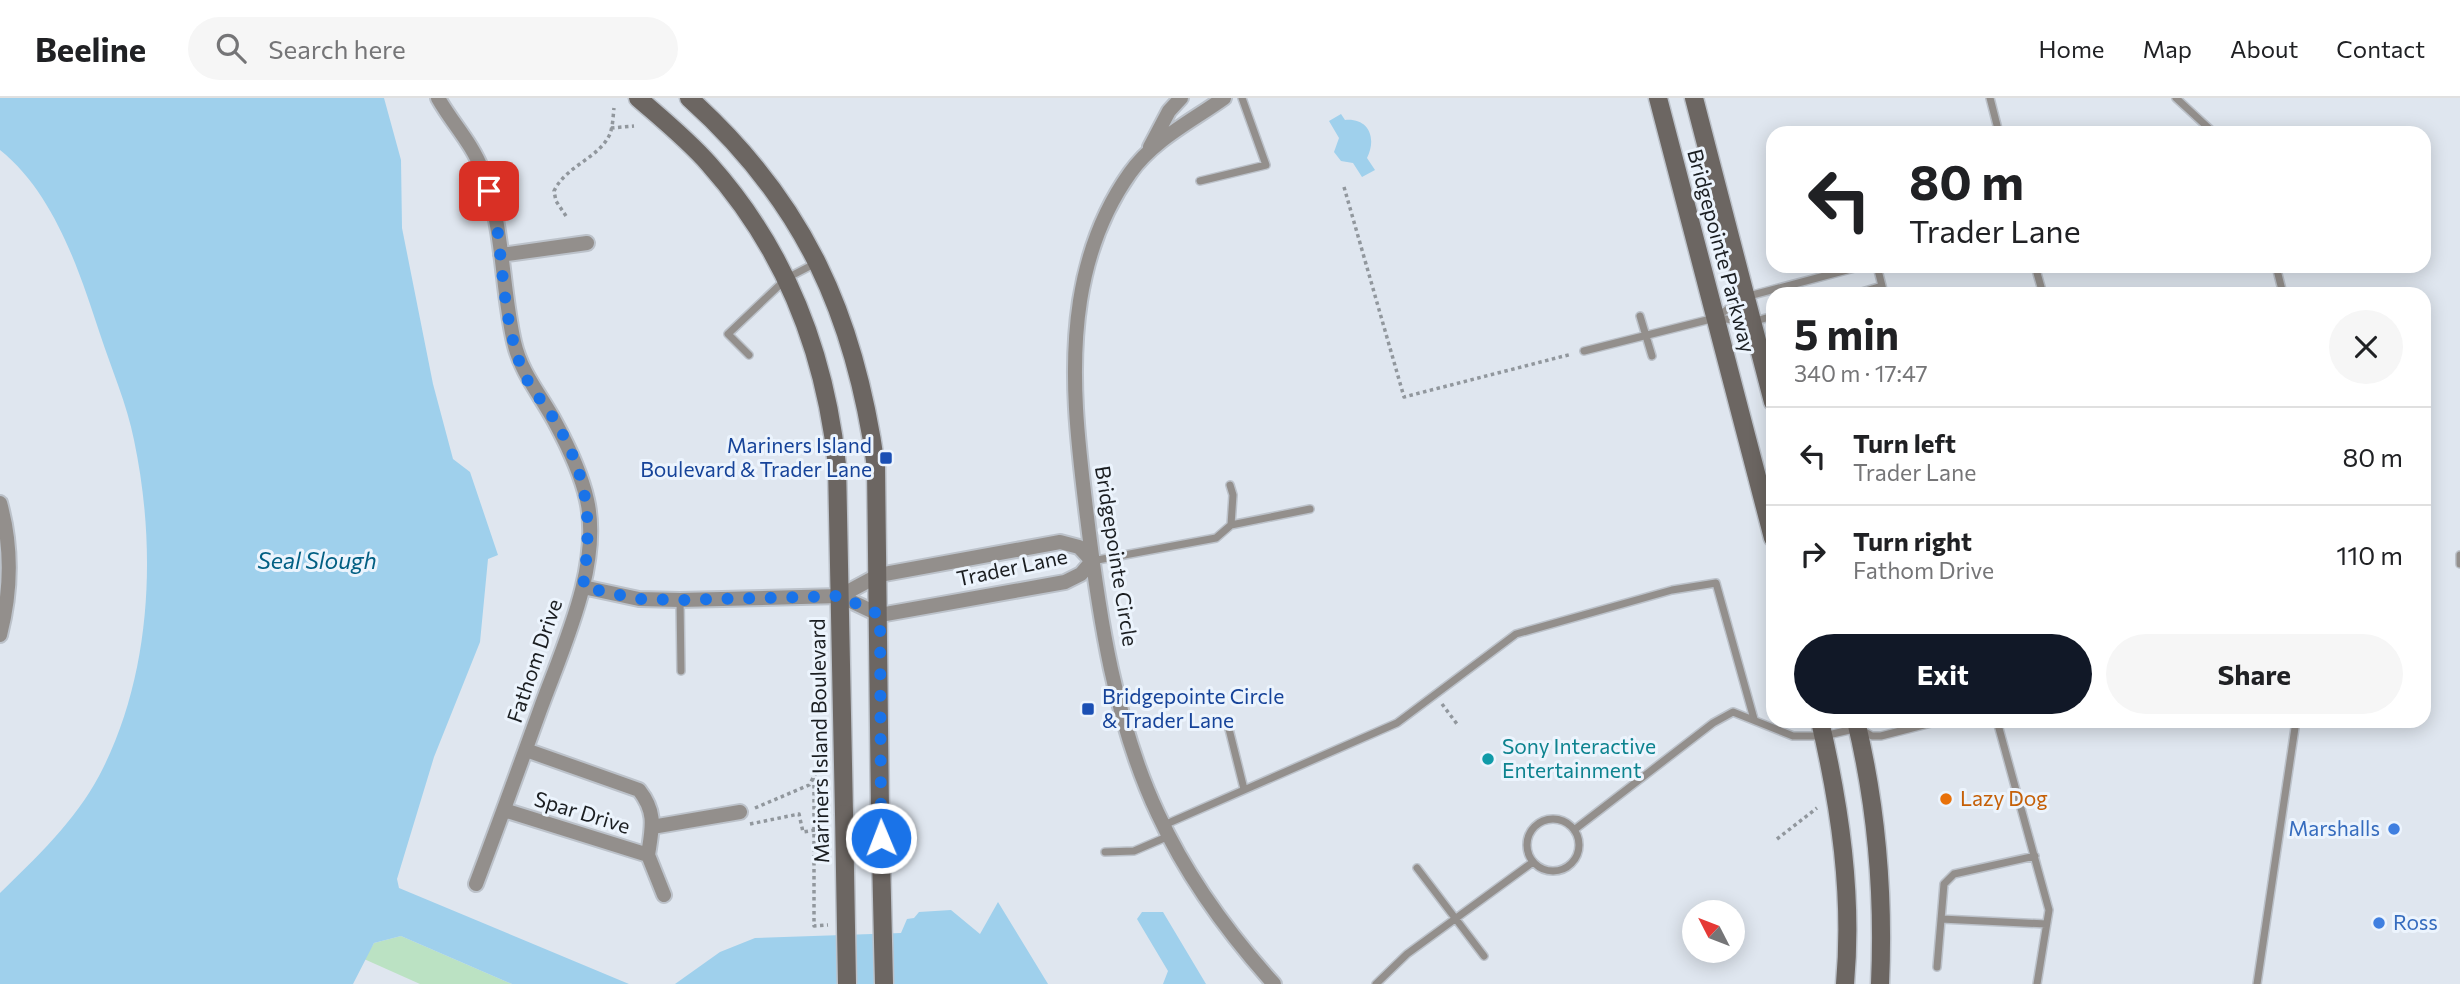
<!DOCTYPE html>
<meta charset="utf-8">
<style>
body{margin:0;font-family:Commissioner,sans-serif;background:#f6f6f6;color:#202124;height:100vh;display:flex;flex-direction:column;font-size:26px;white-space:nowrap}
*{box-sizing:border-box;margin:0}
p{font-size:23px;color:#757577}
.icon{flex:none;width:38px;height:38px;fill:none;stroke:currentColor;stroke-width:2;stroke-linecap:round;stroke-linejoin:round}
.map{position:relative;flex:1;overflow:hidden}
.side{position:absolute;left:1766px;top:189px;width:665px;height:441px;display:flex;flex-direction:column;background:#fff;border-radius:21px;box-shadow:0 4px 18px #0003}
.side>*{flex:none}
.top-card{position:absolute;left:1766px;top:28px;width:665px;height:147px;border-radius:21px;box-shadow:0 4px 18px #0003;background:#fff;color:#202124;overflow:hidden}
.needle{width:46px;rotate:312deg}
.tools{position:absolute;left:1682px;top:802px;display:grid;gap:14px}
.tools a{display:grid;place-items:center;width:63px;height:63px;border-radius:50%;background:#fff;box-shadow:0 4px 18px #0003;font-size:35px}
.pin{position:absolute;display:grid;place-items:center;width:60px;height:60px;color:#fff;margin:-30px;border-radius:14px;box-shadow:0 4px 10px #0006}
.me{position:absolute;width:77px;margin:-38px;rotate:359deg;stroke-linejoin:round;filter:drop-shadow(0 0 5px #0008)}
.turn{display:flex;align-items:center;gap:24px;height:147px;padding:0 28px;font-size:32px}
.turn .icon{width:91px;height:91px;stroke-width:2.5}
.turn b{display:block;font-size:49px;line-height:60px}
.round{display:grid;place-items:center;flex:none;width:74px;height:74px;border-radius:37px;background:#f6f6f6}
.head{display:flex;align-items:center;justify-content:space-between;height:119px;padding:0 28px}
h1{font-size:42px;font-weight:700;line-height:52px}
.primary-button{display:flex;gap:14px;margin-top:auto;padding:14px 28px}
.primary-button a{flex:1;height:80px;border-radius:42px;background:#111827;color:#fff;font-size:28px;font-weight:700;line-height:80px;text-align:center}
.primary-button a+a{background:#f6f6f6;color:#202124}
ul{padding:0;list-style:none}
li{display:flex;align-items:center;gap:21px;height:98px;padding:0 28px;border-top:2px solid #e0e0e0}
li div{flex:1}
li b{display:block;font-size:26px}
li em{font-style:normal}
header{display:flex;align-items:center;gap:42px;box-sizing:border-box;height:98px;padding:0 35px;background:#fff;border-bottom:2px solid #e0e0e0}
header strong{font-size:33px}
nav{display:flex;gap:38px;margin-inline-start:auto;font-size:24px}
.search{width:490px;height:63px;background:#f6f6f6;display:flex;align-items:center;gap:18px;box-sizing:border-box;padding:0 24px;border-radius:38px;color:#757577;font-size:26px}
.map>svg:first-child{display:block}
.green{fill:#bbe2c3}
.water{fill:#9fd0ec}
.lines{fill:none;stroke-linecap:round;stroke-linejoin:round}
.service-casing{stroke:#bcc2ca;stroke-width:10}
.minor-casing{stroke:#bcc2ca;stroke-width:18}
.secondary-casing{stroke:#bcc2ca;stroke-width:21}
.path{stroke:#91979d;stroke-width:3.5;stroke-dasharray:3.5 3.5;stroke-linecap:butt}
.service{stroke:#938f8c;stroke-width:7}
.minor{stroke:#938f8c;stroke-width:14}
.secondary{stroke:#6c6662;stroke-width:18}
.secondary-bridge-casing{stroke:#bcc2ca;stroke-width:21;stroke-linecap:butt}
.secondary-bridge{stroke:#6c6662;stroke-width:18}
.route{stroke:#1a73e8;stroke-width:12;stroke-dasharray:0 21.6}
.transit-dot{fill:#1a4fb4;stroke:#ecf4fd;stroke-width:2.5}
.culture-dot{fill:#0f9aa8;stroke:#ecf4fd;stroke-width:2.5}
.food-dot{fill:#e8710a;stroke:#ecf4fd;stroke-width:2.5}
.shop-dot{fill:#3f7fe0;stroke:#ecf4fd;stroke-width:2.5}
.labels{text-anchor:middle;stroke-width:6;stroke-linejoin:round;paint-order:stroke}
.street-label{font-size:21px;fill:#1b1e21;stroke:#ecf4fd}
.transit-label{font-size:21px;fill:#164399;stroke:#ecf4fd;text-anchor:end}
.culture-label{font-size:21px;fill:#0d838f;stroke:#ecf4fd;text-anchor:start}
.food-label{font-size:21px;fill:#c56008;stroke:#ecf4fd;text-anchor:start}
.shop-label{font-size:21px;fill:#366cbe;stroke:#ecf4fd;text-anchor:end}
.water-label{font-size:23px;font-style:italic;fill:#025f83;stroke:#ecf4fd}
</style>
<header>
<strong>Beeline</strong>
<div class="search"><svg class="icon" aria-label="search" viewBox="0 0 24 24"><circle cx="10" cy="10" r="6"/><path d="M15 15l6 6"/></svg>Search here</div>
<nav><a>Home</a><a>Map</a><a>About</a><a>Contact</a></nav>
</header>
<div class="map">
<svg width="2460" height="886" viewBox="0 0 2460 886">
<rect width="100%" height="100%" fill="#dfe6ef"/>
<path class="green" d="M401,838L512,886H420L364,861L374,845Z"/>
<path class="water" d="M0,0H384L401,62L402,130L433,286L453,361L470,374L498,457L488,461L480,544L434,659L397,781L399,790L629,886H512L401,838L374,845L353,886H0V795C36,760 75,723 99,678C152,578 157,451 134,342C127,306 111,270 100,236C79,172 54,95 0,52Z
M1341,16L1345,22C1369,20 1377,40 1367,60L1375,72L1362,79L1353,65L1341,63L1334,54L1339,40L1329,23Z
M998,804L1048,886H675L720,854L755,840L901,835L907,821L914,820L919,814L951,812L980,836Z
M1142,814H1163L1206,886H1163L1168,873L1137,821Z"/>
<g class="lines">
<defs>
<path id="service" d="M1990,0L1999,35
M2176,0L2214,35
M1200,83L1266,67L1242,0
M1877,168L1884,196
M2035,168L2043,196
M2276,168L2283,196
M1855,196L1882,188
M1640,218L1652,258
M1716,220L1752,224L1773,218
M1584,253L1715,220L1745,199L1862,168
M749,257L728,236L787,180L818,164
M1231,427L1310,411
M2460,457V466
M1092,463L1216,440L1231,427L1233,397L1230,387
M680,502L681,573
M1997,623L2049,812L2037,886
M1229,631L1244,691
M1527 747a26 26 0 1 1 52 0a26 26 0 1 1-52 0Z
M1164,727L1397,625L1516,536L1672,492L1716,485L1754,621
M1574,732L1713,625L1733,614L1793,638H1824L1858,630L1872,638H1881L1939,623
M1105,754L1134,753L1169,738
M1417,770L1484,858
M1941,821L2046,826
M1937,869L1944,786L1954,776L2035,758
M1376,886L1407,856L1533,764
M2257,886L2296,623"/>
<path id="minor" d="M438,0C452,25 472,45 482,72C504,127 501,187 514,244C521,275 540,296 555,324C568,348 581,375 587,402C602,468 562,551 540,612C519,670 498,728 476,786
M1224,0C1192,23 1153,42 1130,75C1103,113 1087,158 1080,203C1069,274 1078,347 1087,419C1099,518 1115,625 1158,716C1187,779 1228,835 1274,886
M1150,49L1169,13L1181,0
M501,157L587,145
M0,405C12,448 11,494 0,537
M583,489L639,501L680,502L840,498L880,517L1065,484L1081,476L1092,463
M840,498L879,477L1060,444L1079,449L1092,463
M504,712L648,757C652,730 657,715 639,692L526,652
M652,729L740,714
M648,757L664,797"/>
<path id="secondary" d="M638,0C662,21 688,42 709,66C785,151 825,254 837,367L844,716
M689,0C805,104 855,218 876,369L880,715
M1658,0L1773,440
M1694,0L1773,304
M1820,623C1840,709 1853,797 1845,886
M1856,623C1877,710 1884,797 1880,886"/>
</defs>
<use href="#service" class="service-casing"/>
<use href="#minor" class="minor-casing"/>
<use href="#secondary" class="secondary-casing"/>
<path class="path" d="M611,30L634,28
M1344,89L1404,299L1572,256
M566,118L556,103L554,93C566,68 597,61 609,38C613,30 613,18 614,10
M1442,606L1457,626
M814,680V828L828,827
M755,710L809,687L820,668
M750,726L799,716L803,734L815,732
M1777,741L1817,710"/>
<use href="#service" class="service"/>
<use href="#minor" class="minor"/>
<use href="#secondary" class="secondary"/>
<defs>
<path id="secondary-bridge" d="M880,715L884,886
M844,716L847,886"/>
</defs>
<use href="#secondary-bridge" class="secondary-bridge-casing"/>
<use href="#secondary-bridge" class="secondary-bridge"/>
</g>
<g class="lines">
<path class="route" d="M489,93L495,114C503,165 503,223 522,271C529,289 544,305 554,321C590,381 592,422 583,489L639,501L680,502L840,498L880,517L881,740"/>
</g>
<g class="transit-dot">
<rect x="879" y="353" width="14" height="14" rx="3.5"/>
<rect x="1081" y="604" width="14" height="14" rx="3.5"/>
</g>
<circle class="culture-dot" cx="1488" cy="661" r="7"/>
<circle class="food-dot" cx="1946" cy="701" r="7"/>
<g class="shop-dot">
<circle cx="2394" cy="731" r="7"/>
<circle cx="2379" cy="825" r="7"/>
</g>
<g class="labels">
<g class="street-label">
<text transform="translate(1721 153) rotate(75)" y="7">Bridgepointe Parkway</text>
<text transform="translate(1116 458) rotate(81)" y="7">Bridgepointe Circle</text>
<text transform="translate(1012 470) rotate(-12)" y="7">Trader Lane</text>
<text transform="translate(535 563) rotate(-71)" y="7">Fathom Drive</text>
<text transform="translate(820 643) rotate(-91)" y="7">Mariners Island Boulevard</text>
<text transform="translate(582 715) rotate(17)" y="7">Spar Drive</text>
</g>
<g class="transit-label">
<text x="872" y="355">Mariners Island<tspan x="872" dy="24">Boulevard &amp; Trader Lane</tspan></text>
<text x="1102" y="606" text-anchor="start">Bridgepointe Circle<tspan x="1102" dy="24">&amp; Trader Lane</tspan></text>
</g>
<g class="culture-label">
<text x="1502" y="656">Sony Interactive<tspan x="1502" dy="24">Entertainment</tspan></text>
</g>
<g class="food-label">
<text x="1960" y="708">Lazy Dog</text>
</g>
<g class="shop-label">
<text x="2380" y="738">Marshalls</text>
<text x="2393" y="832" text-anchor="start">Ross</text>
</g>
<g class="water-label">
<text x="317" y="471">Seal Slough</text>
</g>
</g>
</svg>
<div class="tools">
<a><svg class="needle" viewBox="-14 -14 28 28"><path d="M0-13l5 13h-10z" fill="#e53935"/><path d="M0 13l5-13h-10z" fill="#757577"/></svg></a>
</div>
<div class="pin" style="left:489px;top:93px;background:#d93025"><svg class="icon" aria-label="arrive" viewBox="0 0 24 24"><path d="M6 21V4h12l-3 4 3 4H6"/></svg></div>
<svg class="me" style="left:881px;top:740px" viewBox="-20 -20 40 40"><circle r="17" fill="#1a73e8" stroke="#fff" stroke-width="3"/><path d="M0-11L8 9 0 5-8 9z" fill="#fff"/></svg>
<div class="top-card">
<div class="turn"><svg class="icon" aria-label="left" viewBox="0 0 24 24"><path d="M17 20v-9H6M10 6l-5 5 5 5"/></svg><div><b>80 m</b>Trader Lane</div></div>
</div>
<section class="side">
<div class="head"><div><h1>5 min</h1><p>340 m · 17:47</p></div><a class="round"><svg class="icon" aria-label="close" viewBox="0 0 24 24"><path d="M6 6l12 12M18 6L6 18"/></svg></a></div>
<ul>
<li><svg class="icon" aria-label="left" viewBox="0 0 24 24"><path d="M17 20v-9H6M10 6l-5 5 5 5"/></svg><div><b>Turn left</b><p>Trader Lane</p></div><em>80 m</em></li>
<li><svg class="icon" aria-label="right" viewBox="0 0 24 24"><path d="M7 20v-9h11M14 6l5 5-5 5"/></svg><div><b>Turn right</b><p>Fathom Drive</p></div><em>110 m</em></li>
</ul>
<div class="primary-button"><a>Exit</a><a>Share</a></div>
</section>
</div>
